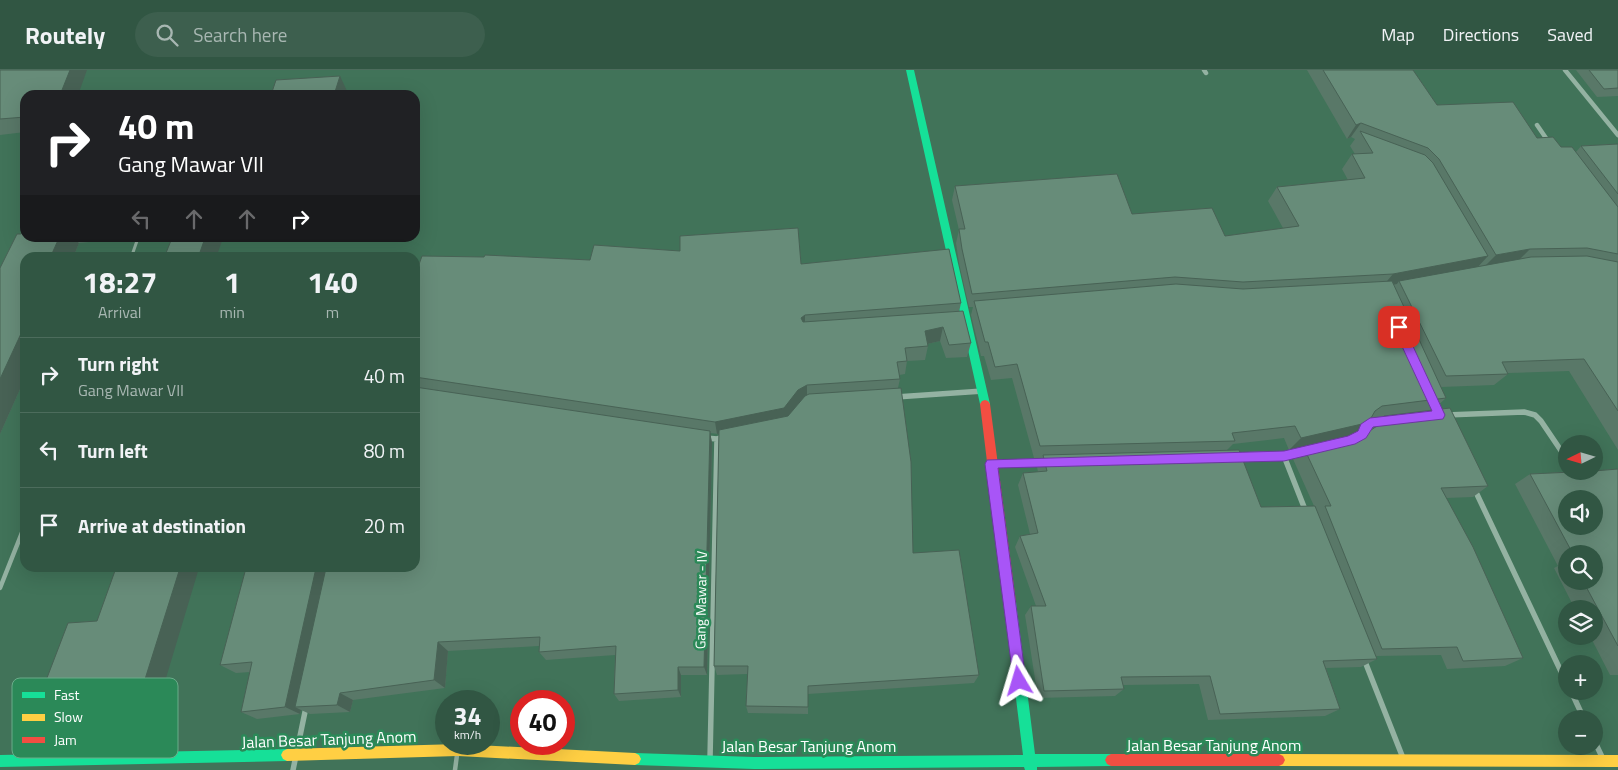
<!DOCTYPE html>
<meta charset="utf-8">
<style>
body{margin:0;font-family:"Titillium Web",sans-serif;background:#3d5f4e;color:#f1f3f6;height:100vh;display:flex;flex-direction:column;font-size:19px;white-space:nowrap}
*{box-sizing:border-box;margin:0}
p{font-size:16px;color:#a8b7b2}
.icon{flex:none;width:28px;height:28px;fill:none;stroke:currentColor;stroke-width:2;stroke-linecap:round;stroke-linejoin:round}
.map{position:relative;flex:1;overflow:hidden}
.side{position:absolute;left:20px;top:182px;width:400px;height:320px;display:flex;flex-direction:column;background:#315643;border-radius:15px;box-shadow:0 5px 20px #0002}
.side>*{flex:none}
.banner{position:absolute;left:20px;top:20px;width:400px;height:152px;border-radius:15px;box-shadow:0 5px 20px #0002;background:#202124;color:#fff;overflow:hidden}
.needle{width:32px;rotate:265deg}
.controls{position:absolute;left:1558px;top:365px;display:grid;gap:10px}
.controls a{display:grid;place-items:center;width:45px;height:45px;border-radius:50%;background:#315643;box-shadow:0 5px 20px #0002;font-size:25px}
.speed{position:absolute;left:435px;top:620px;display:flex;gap:10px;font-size:25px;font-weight:700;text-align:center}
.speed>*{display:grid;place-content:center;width:65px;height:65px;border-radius:50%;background:#315643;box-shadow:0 5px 20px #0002;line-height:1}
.speed small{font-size:12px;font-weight:400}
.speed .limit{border:8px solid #d22;background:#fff;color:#111}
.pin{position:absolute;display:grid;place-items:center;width:42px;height:42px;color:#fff;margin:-21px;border-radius:10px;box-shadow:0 2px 8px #0006}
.me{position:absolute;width:55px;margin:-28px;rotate:353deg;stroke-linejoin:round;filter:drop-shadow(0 0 4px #0008)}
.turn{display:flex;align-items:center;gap:18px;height:105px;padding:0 15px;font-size:22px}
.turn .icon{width:65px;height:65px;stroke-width:2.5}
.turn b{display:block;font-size:35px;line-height:42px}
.lanes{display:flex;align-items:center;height:48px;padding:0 15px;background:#0003;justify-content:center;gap:25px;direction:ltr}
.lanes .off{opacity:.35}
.eta{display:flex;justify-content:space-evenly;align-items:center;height:85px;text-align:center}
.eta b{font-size:30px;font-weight:700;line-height:35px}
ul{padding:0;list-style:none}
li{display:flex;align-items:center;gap:15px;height:75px;padding:0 15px;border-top:1px solid #4c6c5c}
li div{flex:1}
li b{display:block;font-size:19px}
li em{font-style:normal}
header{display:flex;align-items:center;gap:30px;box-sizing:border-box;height:70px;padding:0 25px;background:#315643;border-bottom:1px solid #4c6c5c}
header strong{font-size:24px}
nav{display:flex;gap:28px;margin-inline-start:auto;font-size:18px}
.search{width:350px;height:45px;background:#3d5f4e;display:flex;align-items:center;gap:12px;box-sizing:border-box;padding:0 18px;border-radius:28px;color:#a8b7b2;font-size:19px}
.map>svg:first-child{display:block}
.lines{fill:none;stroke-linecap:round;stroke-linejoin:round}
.lane-far1{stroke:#94b2a2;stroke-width:3}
.lane{stroke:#94b2a2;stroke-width:4.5}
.street-far1{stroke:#94b2a2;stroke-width:4.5}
.street{stroke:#94b2a2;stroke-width:5.5}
.fast{fill:#16e098;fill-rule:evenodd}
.slow{fill:#ffcf43;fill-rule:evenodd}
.jam{fill:#f24e42;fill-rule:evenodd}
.wall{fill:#597868;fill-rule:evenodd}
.shaded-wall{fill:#486255}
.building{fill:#678c79;stroke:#486255;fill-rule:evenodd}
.route{fill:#a855f7;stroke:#6d37a1}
.labels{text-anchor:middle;stroke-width:5;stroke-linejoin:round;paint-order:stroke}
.street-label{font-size:14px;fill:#fff;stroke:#2b8958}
.near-street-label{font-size:16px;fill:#fff;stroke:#2b8958}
.key{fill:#2b8958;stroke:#6bac8a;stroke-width:1}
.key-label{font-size:14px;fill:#fff}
</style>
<header>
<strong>Routely</strong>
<div class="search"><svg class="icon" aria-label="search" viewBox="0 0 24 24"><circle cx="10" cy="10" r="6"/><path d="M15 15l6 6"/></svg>Search here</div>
<nav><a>Map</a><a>Directions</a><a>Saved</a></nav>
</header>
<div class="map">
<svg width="1618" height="700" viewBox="0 0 1618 700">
<rect width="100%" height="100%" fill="#417359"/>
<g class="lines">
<path class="lane-far1" d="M131,188L138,168"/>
<path class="lane" d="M0,518L25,455
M455,700L457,685"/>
<path class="street-far1" d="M1204,0L1206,3
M1565,0L1618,65
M1537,55L1548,71"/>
<path class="street" d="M896,327L983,321
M1446,345L1524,342L1535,345L1541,351L1566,388
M1356,367L1368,355L1383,351
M706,368L717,369L724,367
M1284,386L1306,442
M1237,387L1284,386L1305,381
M992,394L1046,392
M1474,418L1566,612
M1364,589L1403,688
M1571,621L1584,649
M1594,670L1603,689
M710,689L717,369
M293,700L306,637"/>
<path class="fast" d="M906,0H914L990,334L988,337H982L980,334Z
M1010,527L1014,528L1016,532L1035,684H1111L1115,686L1117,690L1115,694L1111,696L1037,697V700H1025L1024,697L754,699L635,695L631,693L629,689L631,685L635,683L754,687L1023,685L1004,532L1006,528Z
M287,679L291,681L293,685L291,689L287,691L0,697V685Z"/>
<path class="slow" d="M458,674L635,683L639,685L641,689L639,693L635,695L458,686L287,691L283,689L281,685L283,681L287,679Z
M1279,684L1618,685V697L1279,696L1275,694L1273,690L1275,686Z"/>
<path class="jam" d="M985,330L988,331L990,334L1016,532L1014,536L1010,537L1006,536L1004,532L980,334L982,331Z
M1111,684H1279L1283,686L1285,690L1283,694L1279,696H1111L1107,694L1105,690L1107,686Z"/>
</g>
<path class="wall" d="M0,0L25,25V62L0,65Z
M1307,0H1413L1437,35L1537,68L1561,77L1576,82L1581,76L1618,74V380L1569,301L1508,303V304L1494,315L1441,317L1446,328L1433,340L1488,416L1473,427L1446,428L1523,588L1505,596L1447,599L1441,585L1376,586L1377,589L1361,597L1326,598L1340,639L1325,646L1208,650L1199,614L1123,615L1124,619L1115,626L1038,628L1025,545L1031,536H1036L1015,477L1020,466L1030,464L1018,415L1023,403L1038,402L1037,397L1041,388H1034L1012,308L991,310L984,286H981L971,245L973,237H969L959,193L956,173L959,160L952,130L955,116L1132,144L1225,166L1283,158L1268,131L1277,117L1348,110L1342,99L1352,84H1355L1350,76L1355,69L1351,67L1347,69ZM1383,347L1372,358L1370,361L1365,364L1304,378L1293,389L1314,436L1261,437L1227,380L1233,374L1284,368L1289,380L1349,367L1358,361L1371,348Z
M1576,0H1618V26L1597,27Z
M25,168H91L89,172L79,173L73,188H25V308L0,364Z
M590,190L801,194L961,233L959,242L971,273L967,287L946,288L940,271L927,274L928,276L925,290L907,291L905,304L899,305L900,309L898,318L913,483L979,605L974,613L808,624V644L748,643L746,636L748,604L717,605L714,596L719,364L710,363L712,373L707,605H681V627L619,631L614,624L615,585L546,590L539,582V576L448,581L445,618L353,630L350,642L310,644L301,640L300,644L257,649L241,642L250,602L236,603L220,595L415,498V200Z
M1618,399V605H1610L1590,566H1594V539H1575L1554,498L1558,496L1515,414L1530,404ZM1566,484H1594V511H1566Z
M97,551L154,648L54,654L32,647Z"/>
<path class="shaded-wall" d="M70,0H87L78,25H60Z
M340,6L347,21L346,25H334Z
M1361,53L1351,67L1347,69L1356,55Z
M59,168H73L79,173L73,188H50Z
M84,168H91L89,172Z
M205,168H223L216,188H198Z
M1530,179L1517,192L1483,198L1496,185Z
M1488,186L1475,200L1399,211L1397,214L1382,217L1393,204Z
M805,245V259L801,248Z
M25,255V308L0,364V309Z
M943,257L940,271L923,275L925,261Z
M807,315V328L799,333L784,351L717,364L715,352L798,320Z
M1371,348L1358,361L1349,367L1289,380L1301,368Z
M710,361L712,373L707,605L704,597Z
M180,498H199L154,648L135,641Z
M316,498H331L295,637L301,640L300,644L285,637Z
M438,572L448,581L445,618L434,610Z
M678,597L681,605V627L678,620Z
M340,623L353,630L350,642L337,635Z"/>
<path class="building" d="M0,0H70L60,25H25V47L0,49Z
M1323,0H1413L1437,35L1513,32L1537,68L1553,67L1561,77H1572L1618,137V184L1587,178L1530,179L1496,185L1439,89L1428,78L1361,53L1356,55Z
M1589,0H1618V18L1604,19Z
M340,6L334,25H271L276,10Z
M1360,61L1425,85L1433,93L1488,186L1393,204L1243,212L1175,207L972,224L962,179L959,159H965L955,116L1117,104L1132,144L1212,138L1225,166L1299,156L1277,117L1365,108L1352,84L1373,83Z
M1618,74V124L1581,76Z
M25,156V168H59L50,188H25V255L0,309V198L17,164H21Z
M798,158L801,194L949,179L961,233L805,245L801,248L803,252L963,241L971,273L949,275L943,257L925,261L928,276L905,278L907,291L897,292L900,309L807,315L798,320L784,338L715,352L415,307V200H417L422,186L484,187L485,185L590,190L594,175L680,181V166Z
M172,168H205L198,188H164Z
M1587,186L1618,192V341L1584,289L1502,292L1508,304L1446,306L1399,211L1531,187Z
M1392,211L1446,328L1382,336L1375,341L1371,348L1362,354L1301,368L1295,356L1232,363L1235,371L1040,376L1017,294L995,297L988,272H985L974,231L1176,214L1243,219Z
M415,317L710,361L704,597H678V620L614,624L616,576L539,582L540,567L438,572L434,610L340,623L337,635L295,637L326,498H415Z
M901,318L911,392L913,483L959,480L979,605L808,616V637L746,636L748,596H714L719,360L788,346L805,326L809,324Z
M1450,338L1488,416L1441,418L1473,477L1523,588L1463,591L1457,577L1382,579L1325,436H1331L1304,378L1365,364L1377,356L1384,346Z
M1239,380L1261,437L1315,436L1377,589L1323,591L1340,639L1220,644L1210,606L1121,607L1124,619L1044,621L1031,536H1046L1020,466L1038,463L1023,403L1047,401L1043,385Z
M1618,399V576L1583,511H1594V484H1573L1530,404L1594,401ZM1566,429H1594V456H1566Z
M116,498H180L135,641L32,647L68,553L97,551Z
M246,498H316L285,637L241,642L252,592L220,595Z"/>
<path class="route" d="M1399,253L1404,257L1445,345L1443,349L1373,357L1366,368L1355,374L1284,391L998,398L1026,611L1024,615L1019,617L1014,615L985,394L987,390L1284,381L1348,366L1358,361L1361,354L1370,348L1432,341L1393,257Z"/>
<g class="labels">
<g class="street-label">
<text transform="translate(701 530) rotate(-89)" y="5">Gang Mawar - IV</text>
</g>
<g class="near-street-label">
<text transform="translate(329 669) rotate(-2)" y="6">Jalan Besar Tanjung Anom</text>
<text x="1214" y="681">Jalan Besar Tanjung Anom</text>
<text x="809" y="682">Jalan Besar Tanjung Anom</text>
</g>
</g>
<rect x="12" y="608" width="166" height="80" rx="8" class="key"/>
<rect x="22" y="622" width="23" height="6" fill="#16e098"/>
<rect x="22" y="644" width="23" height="7" fill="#ffcf43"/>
<rect x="22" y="667" width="23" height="6" fill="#f24e42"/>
<g class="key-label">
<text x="54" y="630">Fast</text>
<text x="54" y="652">Slow</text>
<text x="54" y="675">Jam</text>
</g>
</svg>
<div class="controls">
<a><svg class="needle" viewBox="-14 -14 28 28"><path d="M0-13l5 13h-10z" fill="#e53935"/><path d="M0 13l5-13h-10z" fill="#a8b7b2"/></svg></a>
<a><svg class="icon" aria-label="sound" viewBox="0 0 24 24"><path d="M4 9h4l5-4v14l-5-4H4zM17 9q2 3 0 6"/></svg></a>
<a><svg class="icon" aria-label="search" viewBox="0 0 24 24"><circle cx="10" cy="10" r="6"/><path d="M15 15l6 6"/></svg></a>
<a><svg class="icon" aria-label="layers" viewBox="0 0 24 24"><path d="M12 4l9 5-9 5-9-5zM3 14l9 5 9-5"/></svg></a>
<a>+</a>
<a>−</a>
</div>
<div class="speed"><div>34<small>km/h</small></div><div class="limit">40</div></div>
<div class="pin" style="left:1399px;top:257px;background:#d93025"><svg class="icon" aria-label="arrive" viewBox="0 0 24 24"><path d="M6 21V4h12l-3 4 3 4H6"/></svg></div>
<svg class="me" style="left:1019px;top:611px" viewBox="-20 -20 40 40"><path d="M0-17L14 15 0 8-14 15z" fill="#a855f7" stroke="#fff" stroke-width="4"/></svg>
<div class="banner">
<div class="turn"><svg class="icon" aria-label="right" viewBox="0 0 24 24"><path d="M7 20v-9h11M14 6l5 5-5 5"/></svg><div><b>40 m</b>Gang Mawar VII</div></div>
<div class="lanes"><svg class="icon off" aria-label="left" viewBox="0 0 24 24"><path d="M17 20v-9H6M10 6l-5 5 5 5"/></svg><svg class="icon off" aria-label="ahead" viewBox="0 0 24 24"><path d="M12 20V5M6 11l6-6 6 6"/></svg><svg class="icon off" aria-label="ahead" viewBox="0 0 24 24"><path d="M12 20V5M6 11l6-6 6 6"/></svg><svg class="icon" aria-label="right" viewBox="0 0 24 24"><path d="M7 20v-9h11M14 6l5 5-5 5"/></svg></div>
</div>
<section class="side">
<div class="eta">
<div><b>18:27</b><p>Arrival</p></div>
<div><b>1</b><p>min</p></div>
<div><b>140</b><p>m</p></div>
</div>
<ul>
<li><svg class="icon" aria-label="right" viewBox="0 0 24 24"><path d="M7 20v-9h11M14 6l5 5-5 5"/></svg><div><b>Turn right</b><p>Gang Mawar VII</p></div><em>40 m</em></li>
<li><svg class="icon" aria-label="left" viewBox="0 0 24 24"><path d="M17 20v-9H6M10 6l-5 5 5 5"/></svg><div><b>Turn left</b></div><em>80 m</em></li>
<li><svg class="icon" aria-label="arrive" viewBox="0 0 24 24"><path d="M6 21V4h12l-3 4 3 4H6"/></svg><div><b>Arrive at destination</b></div><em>20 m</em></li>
</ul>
</section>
</div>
